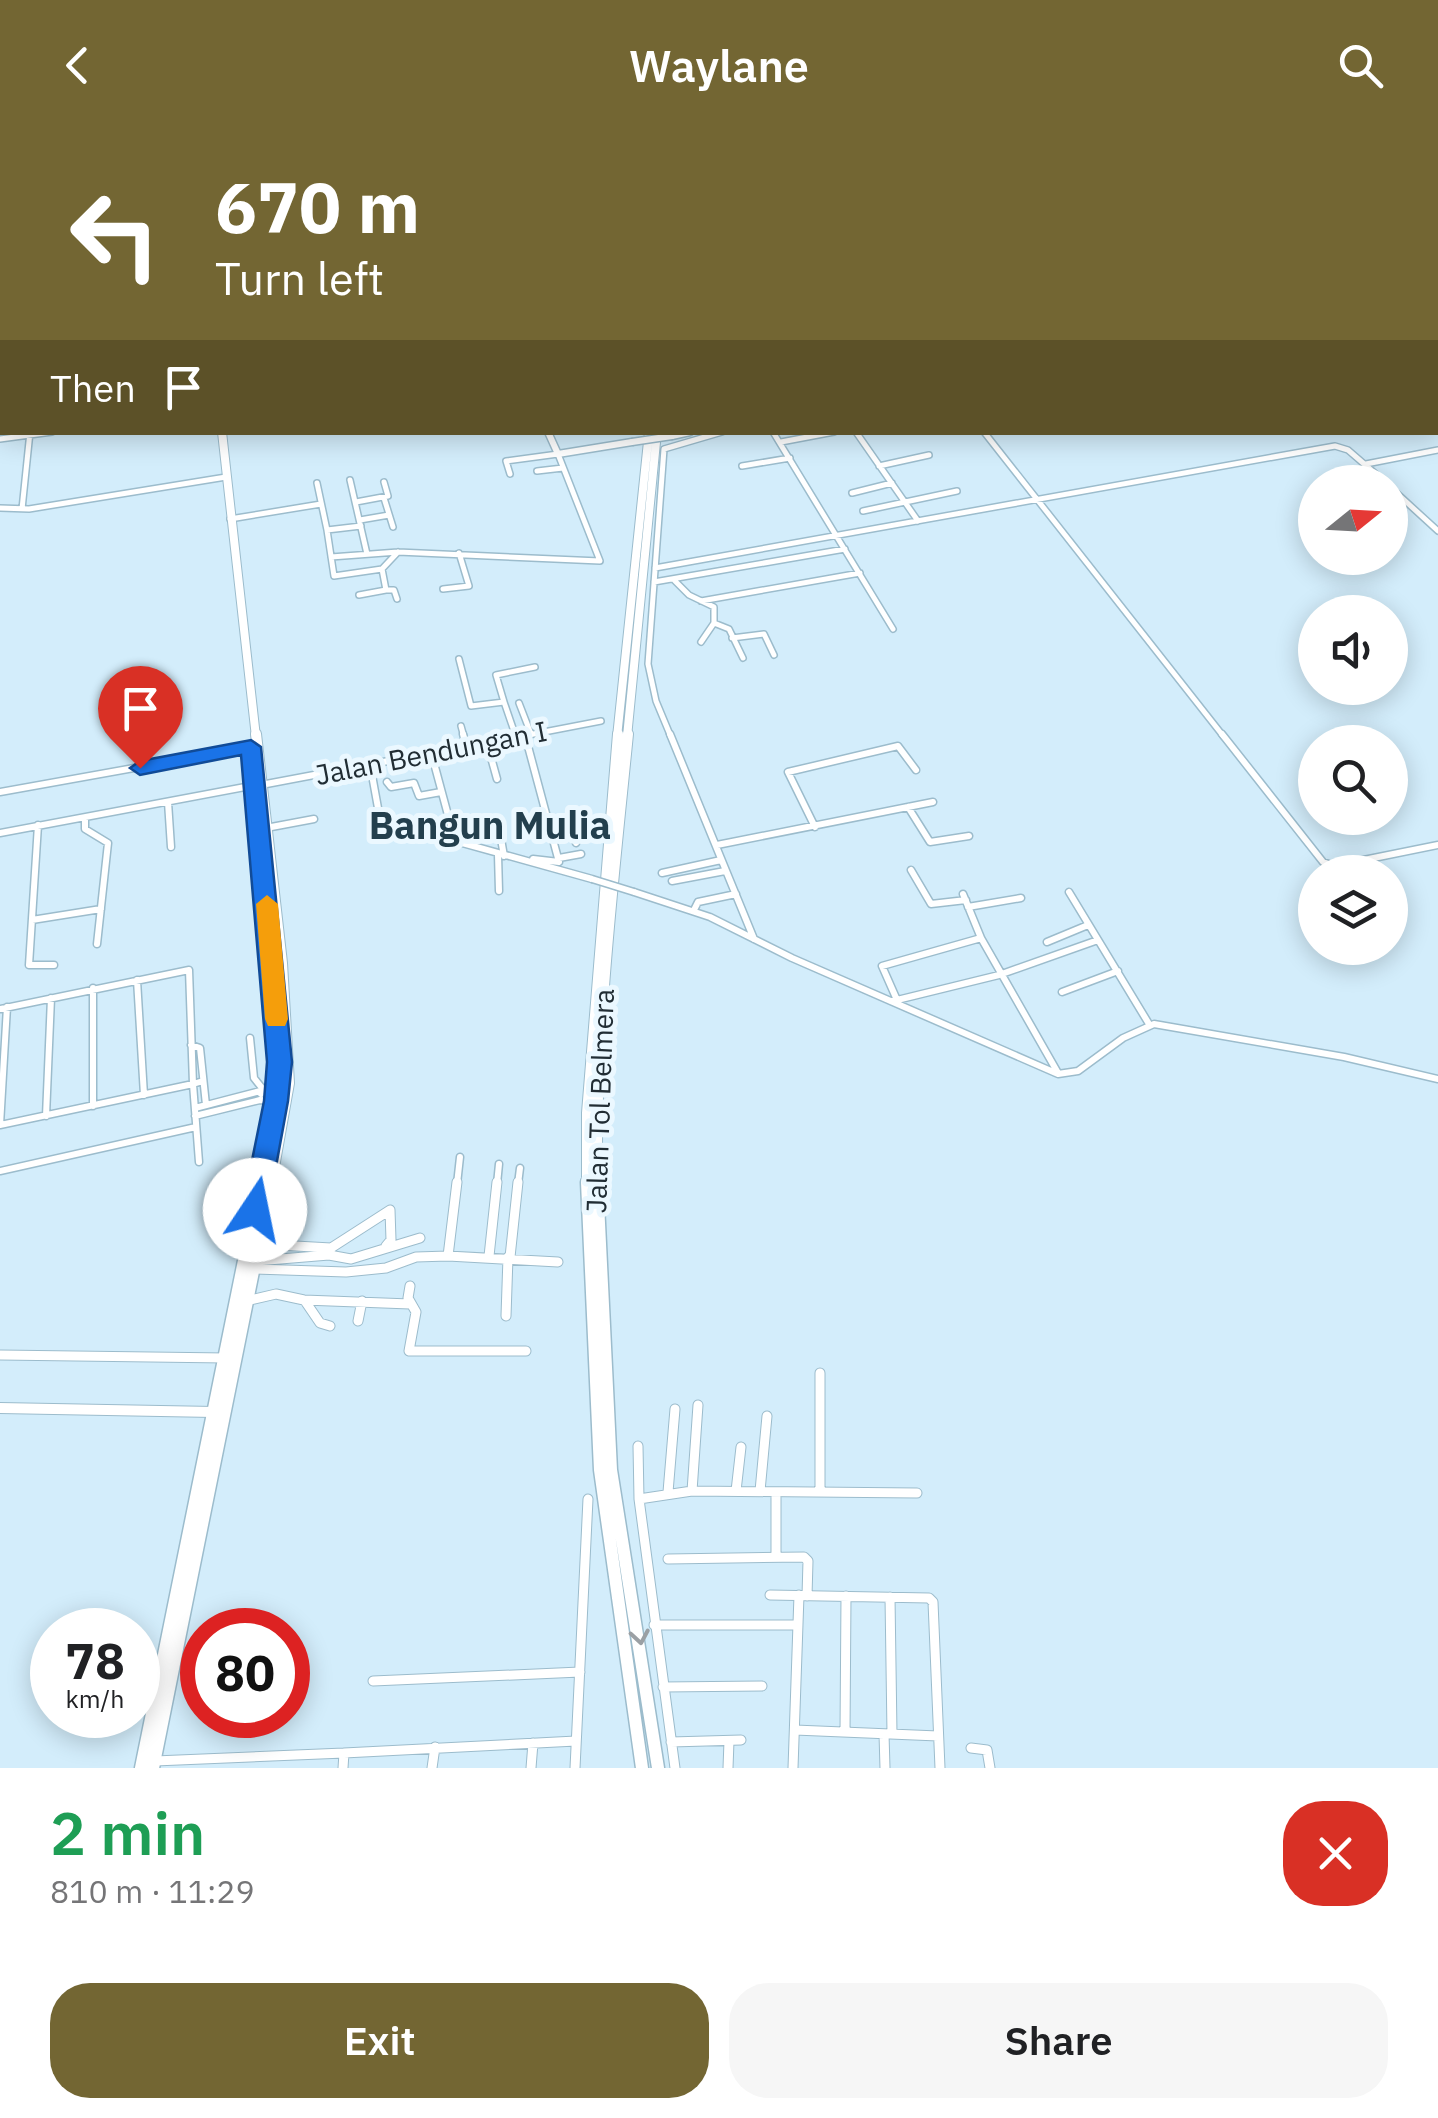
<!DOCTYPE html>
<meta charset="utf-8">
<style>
body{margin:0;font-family:"IBM Plex Sans",sans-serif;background:#f6f6f6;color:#202124;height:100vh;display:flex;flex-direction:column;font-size:38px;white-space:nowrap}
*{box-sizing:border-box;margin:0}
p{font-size:32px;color:#757577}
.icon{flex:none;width:55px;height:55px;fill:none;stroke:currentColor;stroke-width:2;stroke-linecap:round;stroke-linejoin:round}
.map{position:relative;height:1638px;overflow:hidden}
.side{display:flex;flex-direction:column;background:#fff;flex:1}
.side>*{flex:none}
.guide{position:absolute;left:0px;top:0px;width:1440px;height:305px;box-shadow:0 5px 25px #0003;background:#736633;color:#fff;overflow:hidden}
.needle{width:65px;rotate:72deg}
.fabs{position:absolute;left:1298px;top:335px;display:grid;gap:20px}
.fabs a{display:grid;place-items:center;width:110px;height:110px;border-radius:50%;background:#fff;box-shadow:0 5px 25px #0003;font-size:50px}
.speed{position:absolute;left:30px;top:1478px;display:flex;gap:20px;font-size:50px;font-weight:700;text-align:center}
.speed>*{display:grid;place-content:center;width:130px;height:130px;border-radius:50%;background:#fff;box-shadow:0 5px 25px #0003;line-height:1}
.speed small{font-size:25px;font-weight:400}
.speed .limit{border:15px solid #d22;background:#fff;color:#111}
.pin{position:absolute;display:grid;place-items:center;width:85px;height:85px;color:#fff;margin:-102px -42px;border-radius:50% 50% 50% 0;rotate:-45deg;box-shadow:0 0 10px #0007}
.pin .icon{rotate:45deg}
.me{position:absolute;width:110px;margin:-55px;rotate:11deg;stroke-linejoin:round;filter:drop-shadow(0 0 8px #0008)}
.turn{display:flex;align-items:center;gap:35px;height:210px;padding:0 50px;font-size:45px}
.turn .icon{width:130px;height:130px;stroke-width:2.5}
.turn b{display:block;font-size:70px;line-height:85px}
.then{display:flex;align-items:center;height:95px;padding:0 50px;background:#0003;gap:20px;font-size:38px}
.round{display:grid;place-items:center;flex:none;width:105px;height:105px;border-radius:40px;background:#f6f6f6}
.headline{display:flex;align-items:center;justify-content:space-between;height:170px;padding:0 50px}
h1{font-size:60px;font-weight:600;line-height:75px;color:#1e9e55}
.primary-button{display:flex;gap:20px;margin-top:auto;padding:20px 50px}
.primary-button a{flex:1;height:115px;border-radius:40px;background:#736633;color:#fff;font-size:40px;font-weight:600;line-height:115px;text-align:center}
.primary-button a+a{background:#f6f6f6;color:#202124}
header{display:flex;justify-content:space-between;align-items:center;height:130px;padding:0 50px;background:#736633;color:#fff;font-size:45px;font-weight:600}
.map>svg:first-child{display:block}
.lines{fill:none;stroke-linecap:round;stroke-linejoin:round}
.street-far3-casing{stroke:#9cbccc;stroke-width:5}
.street-far2-casing{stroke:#9cbccc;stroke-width:8}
.street-far1-casing{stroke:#9cbccc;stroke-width:9}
.street-casing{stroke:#9cbccc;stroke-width:11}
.secondary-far2-casing{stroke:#9cbccc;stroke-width:6}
.secondary-far1-casing{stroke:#9cbccc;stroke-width:9}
.secondary-casing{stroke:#9cbccc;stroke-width:12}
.highway-far3-casing{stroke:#9cbccc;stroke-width:8}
.highway-far2-casing{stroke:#9cbccc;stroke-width:10}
.highway-far1-casing{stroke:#9cbccc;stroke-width:12}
.highway-casing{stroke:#9cbccc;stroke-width:15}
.street-far3{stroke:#fff;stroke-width:4}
.street-far2{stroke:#fff;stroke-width:5}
.street-far1{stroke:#fff;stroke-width:6}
.street{stroke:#fff;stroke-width:9}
.secondary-far2{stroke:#fff;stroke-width:5}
.secondary-far1{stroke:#fff;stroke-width:6}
.secondary{stroke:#fff;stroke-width:10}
.highway-far3{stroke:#fff;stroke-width:6}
.highway-far2{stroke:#fff;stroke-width:8}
.highway-far1{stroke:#fff;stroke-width:10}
.highway{stroke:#fff;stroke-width:12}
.street-bridge-casing{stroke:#9cbccc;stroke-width:9;stroke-linecap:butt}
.secondary-bridge-casing{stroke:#9cbccc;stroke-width:9;stroke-linecap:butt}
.street-bridge{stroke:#fff;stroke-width:6}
.secondary-bridge{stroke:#fff;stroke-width:6}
.oneway{stroke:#9ba0a4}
.route{fill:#1a73e8;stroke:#114b97;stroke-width:2.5}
.slow{fill:#f59e0b}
.labels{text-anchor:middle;stroke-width:10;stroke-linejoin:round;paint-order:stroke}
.street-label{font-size:28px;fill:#212d34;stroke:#ebf8ff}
.district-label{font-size:38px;font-weight:bold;fill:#233f4d;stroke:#ebf8ff}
</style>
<header><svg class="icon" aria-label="back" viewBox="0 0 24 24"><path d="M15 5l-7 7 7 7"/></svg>Waylane<svg class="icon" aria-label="search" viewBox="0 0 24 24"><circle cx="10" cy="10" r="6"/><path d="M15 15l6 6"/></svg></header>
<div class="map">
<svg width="1438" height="1638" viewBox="0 0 1438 1638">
<rect width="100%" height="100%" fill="#d3edfb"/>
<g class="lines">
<defs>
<path id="street-far3" d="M35,0H40
M1142,0L1146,2
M1248,0L1252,2
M1302,0L1306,2
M1330,0L1334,2
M1343,0L1347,2
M1424,0L1438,2
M3,1L13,0
M75,2L97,0
M109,2L128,0
M148,2L166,0
M366,2L393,0
M499,2L517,0
M986,2L994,1
M1013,2L1024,0
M1042,2L1052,1
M1392,2L1408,0"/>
<path id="street-far2" d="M0,291V299
M773,302L893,499
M856,302L918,391
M984,302L1224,607
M0,309L52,302
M781,312L834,302
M1366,334L1438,320
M742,336L790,328
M879,336L929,325
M537,341L563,338
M350,350L367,424
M317,353L327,400L361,396
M1390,357L1438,401
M852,363L892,353
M384,368L393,397
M356,372L388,366L384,352
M0,378L29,379L226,347
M22,379L30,302
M863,381L957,361
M230,389L321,374
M360,390L389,385
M327,400L334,446L382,439L398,422
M331,427L398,422L600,431L558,324L506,331L510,344
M655,438L1335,316L1348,320L1385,352
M382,439L386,460H394L397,469
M675,451L689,465L714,477V493L729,499L743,528
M654,452L845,419
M443,459L469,456L459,423
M359,465L386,460
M701,471L860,443
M732,508L764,504L774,525
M701,512L714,493
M459,529L471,576L504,572L516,607
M504,572L496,545L535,537
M519,573L531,604
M461,596L464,607
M518,607L601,591
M671,607L656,571L648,534L664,319L722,302"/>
<path id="street-far1" d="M463,604L466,616
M670,604L754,809
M1222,604L1323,732L1334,736L1438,715
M525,605L559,732L533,729
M487,613L497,649
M431,622L455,711L592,749
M370,634L378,678
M387,652L391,657L414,653L419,666L441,662
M261,655L531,604
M0,662L251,617
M168,672L171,717
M908,677L930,712L969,706
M85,688V699L108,713L97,814
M498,692L504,726
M38,695L29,835H54
M815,697L788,642L898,616L916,640
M266,698L314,689
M0,703L256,655
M552,703L571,700L576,713
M717,715L933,672
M498,725L499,761
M559,728L581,724
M911,740L931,774L966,770
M662,743L721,730
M672,751L725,741
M634,762L710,787L792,828L1058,944L1078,941L1123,908L1154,894L1344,927L1438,949
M1069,762L1149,894
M968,777L1021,768
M694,780L698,772L736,764
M32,790L101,779
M981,808L1058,943
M1047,812L1088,795
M137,850L144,965
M93,858V976
M1062,862L1118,841
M897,870L882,836L981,808L963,764
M893,871L999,845L1098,810
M0,879L189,840L193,954L0,995
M250,908L254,948L262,958L261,964
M191,915L200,918L206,975
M195,978L276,957
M46,986L51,868
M195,986L260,970L276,971
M0,995L7,877
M199,1032L193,954L203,951
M0,1041L196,997
M457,1054L460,1027
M497,1054L499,1034
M518,1054L520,1038"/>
<path id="street" d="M260,1114L331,1118L390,1080L391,1110L386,1116
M331,1118L329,1125L351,1129L420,1108
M448,1126L457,1052
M489,1126L497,1052
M510,1127L518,1052
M256,1131L329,1125
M255,1139L346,1142L386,1138L416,1127L448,1126L558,1132
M410,1156L408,1168L416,1182L409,1221H526
M250,1170L276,1164L304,1170L410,1174
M305,1171L320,1193L330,1196
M506,1186L508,1127
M358,1191L362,1171
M0,1225L226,1228
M820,1243V1362
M638,1316L639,1369
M692,1361L698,1275
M736,1361L741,1317
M760,1361L767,1286
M668,1362L675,1279
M776,1367V1427
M668,1429L804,1427L808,1431L807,1466
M770,1465L929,1468L933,1472L940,1638
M890,1467L892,1604
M654,1495H797
M373,1551L580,1542
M663,1557L762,1556
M795,1600L938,1606
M845,1602L846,1466
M884,1604L885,1638
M671,1612L741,1610
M971,1618L987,1620L990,1638
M344,1623L576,1611
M155,1631L344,1623L343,1638
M432,1638L435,1617
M531,1638L533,1613
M575,1638L588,1369
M675,1638L639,1369L692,1361L917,1363
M728,1638L729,1611
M793,1638L799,1465"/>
<path id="secondary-far2" d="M1198,0L1202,2"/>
<path id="secondary-far1" d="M548,302L558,324L632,312
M672,306L690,302"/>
<path id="secondary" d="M0,1278L214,1282"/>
<path id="highway-far3" d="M635,0L647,2
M273,2L278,0
M821,2L830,0
M847,2H857"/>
<path id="highway-far2" d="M222,302L256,607
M617,607L649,302
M627,607L657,302"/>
<path id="highway-far1" d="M256,604L282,833L289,953L271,1054
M259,1054L276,971L279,931L266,761
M587,1054V983L618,604
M597,1054C595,904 613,754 628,604"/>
<path id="highway" d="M587,1052L600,1340L642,1638
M597,1052L611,1340L658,1638
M141,1638L260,1052
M153,1638L271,1052"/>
</defs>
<use href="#street-far3" class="street-far3-casing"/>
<use href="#street-far2" class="street-far2-casing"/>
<use href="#street-far1" class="street-far1-casing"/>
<use href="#street" class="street-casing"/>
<use href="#secondary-far2" class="secondary-far2-casing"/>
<use href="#secondary-far1" class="secondary-far1-casing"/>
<use href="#secondary" class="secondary-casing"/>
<use href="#highway-far3" class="highway-far3-casing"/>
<use href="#highway-far2" class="highway-far2-casing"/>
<use href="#highway-far1" class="highway-far1-casing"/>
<use href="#highway" class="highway-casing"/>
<use href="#street-far3" class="street-far3"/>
<use href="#street-far2" class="street-far2"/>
<use href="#street-far1" class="street-far1"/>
<use href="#street" class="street"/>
<use href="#secondary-far2" class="secondary-far2"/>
<use href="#secondary-far1" class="secondary-far1"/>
<use href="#secondary" class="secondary"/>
<use href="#highway-far3" class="highway-far3"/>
<use href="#highway-far2" class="highway-far2"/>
<use href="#highway-far1" class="highway-far1"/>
<use href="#highway" class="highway"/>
<defs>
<path id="street-bridge" d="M592,749L634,762"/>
<path id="secondary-bridge" d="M632,312L672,306"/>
</defs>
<use href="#street-bridge" class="street-bridge-casing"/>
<use href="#secondary-bridge" class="secondary-bridge-casing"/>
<use href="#street-bridge" class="street-bridge"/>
<use href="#secondary-bridge" class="secondary-bridge"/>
</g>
<defs><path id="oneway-chevron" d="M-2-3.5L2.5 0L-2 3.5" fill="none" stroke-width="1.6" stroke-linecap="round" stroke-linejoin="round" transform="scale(2.5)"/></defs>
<use class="oneway" href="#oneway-chevron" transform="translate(640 1507) rotate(80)"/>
<path class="route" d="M251,610L261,617L292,932L288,971L268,1080L264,1088L255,1092L245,1088L242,1080L264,971L267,932L241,625L140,645L130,638L140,631Z"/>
<path class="slow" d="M267,765L278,774L288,889L285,896H268L265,889L256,774Z"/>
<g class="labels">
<g class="street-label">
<text transform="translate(431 623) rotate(-11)" y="10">Jalan Bendungan I</text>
<text transform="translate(600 971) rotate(-88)" y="10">Jalan Tol Belmera</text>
</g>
<g class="district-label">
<text x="490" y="709">Bangun Mulia</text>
</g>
</g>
</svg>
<div class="fabs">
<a><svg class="needle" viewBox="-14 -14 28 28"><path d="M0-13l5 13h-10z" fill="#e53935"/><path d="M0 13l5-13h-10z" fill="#757577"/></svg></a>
<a><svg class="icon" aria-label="sound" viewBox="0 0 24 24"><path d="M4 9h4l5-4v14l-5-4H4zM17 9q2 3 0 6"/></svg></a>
<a><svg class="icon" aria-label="search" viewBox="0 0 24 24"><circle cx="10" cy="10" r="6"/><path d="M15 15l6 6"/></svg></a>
<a><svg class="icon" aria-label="layers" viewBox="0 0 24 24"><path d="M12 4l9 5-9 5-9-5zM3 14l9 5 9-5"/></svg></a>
</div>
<div class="speed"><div>78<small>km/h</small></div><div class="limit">80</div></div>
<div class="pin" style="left:140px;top:638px;background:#d93025"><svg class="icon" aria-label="arrive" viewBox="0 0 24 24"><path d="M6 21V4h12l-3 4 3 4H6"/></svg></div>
<svg class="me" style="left:255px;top:1080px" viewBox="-20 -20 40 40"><circle r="19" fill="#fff"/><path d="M0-13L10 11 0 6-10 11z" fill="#1a73e8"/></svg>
<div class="guide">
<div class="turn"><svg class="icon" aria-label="left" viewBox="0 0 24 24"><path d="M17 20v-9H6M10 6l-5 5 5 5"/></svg><div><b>670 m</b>Turn left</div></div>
<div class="then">Then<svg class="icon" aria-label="arrive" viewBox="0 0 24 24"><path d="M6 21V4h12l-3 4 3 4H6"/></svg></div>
</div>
</div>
<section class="side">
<div class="headline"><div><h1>2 min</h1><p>810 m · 11:29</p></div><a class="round" style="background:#d93025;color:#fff"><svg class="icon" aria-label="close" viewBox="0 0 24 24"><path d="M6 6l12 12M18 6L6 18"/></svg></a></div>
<div class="primary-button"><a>Exit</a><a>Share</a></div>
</section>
